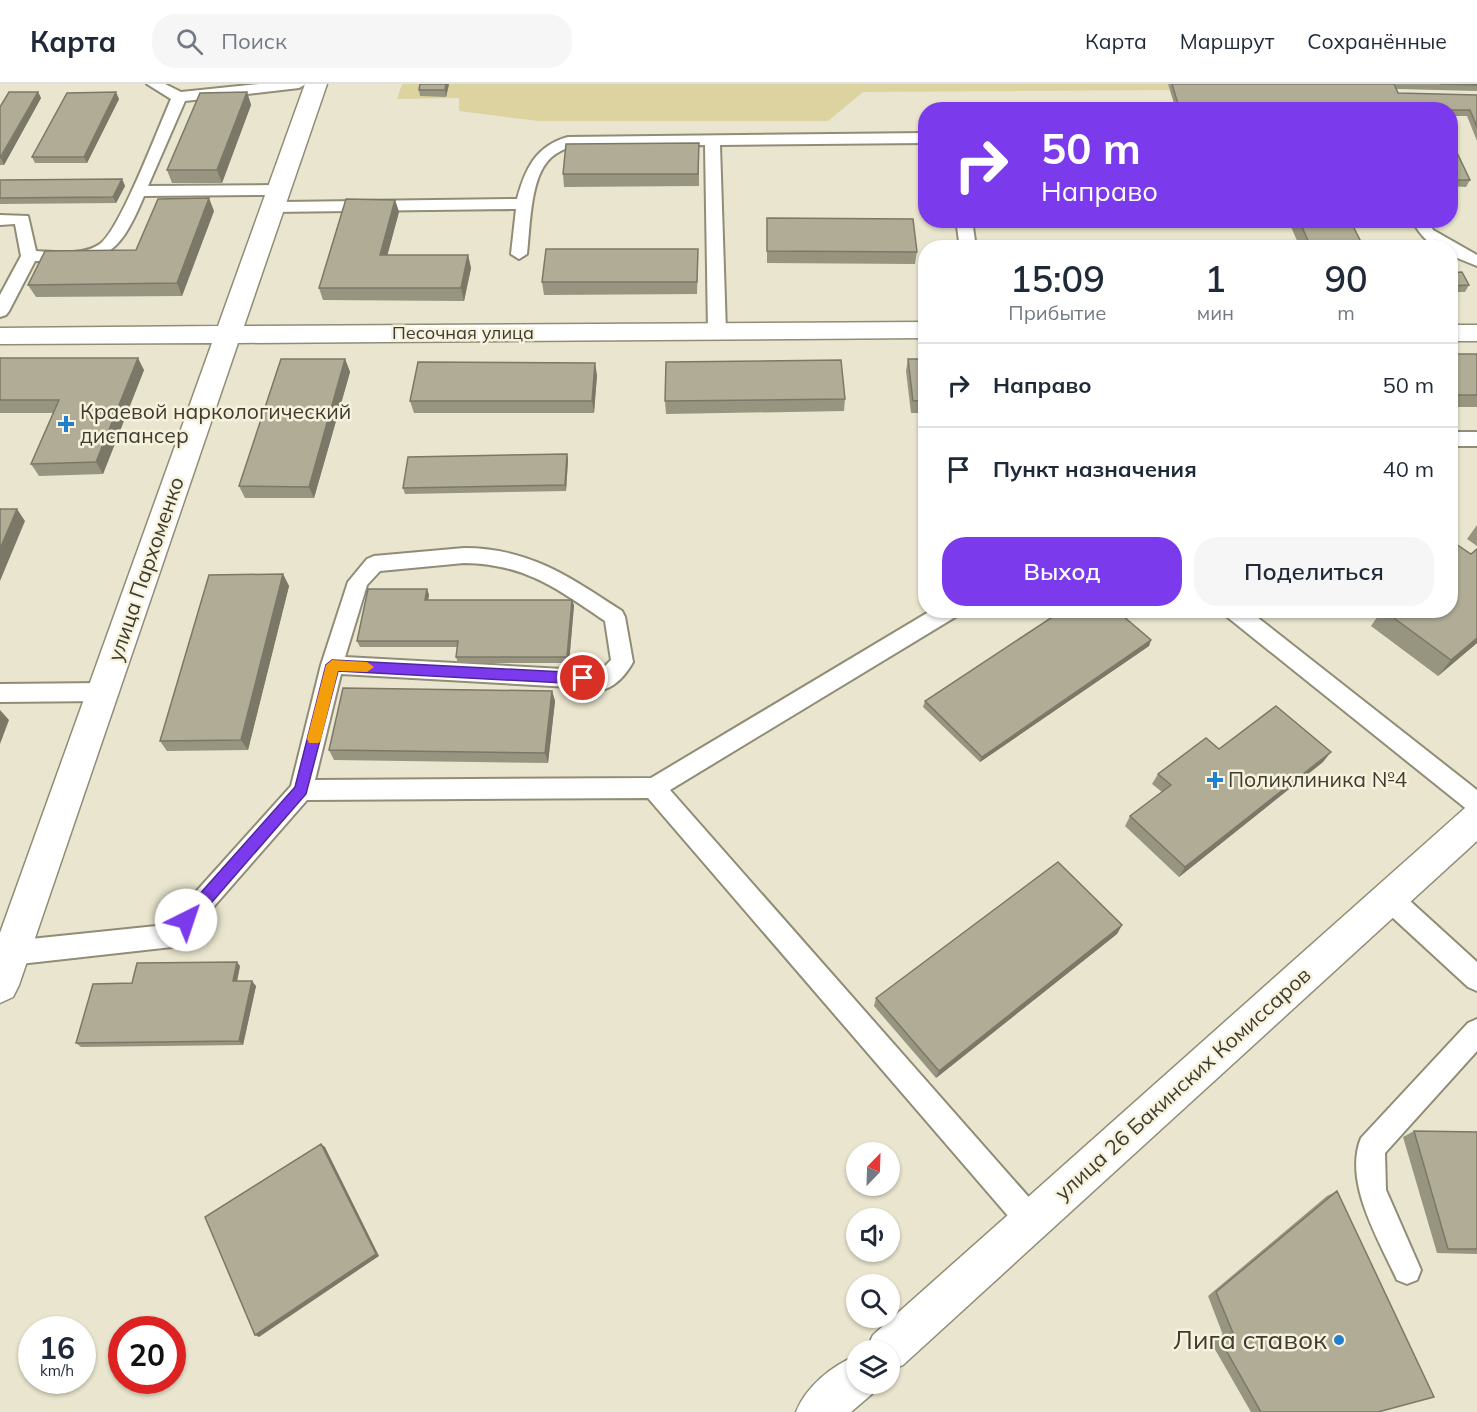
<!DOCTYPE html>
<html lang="ru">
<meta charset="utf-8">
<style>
body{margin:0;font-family:Mulish,sans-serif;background:#f6f6f7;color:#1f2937;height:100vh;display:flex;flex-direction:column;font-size:22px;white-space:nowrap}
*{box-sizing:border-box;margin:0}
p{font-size:20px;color:#747a83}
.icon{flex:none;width:33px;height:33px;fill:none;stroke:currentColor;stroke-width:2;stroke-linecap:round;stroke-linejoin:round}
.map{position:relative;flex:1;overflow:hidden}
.panel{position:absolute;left:918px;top:156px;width:540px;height:378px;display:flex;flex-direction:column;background:#fff;border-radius:24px;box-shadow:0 2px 4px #0004}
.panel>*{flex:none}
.hud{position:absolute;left:918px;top:18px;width:540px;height:126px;border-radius:24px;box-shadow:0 2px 4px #0004;background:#7c3aed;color:#fff;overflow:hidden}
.needle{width:39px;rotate:23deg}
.tools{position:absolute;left:846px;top:1058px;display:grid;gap:12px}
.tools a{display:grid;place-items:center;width:54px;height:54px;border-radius:50%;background:#fff;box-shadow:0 2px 4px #0004;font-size:30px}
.speed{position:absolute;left:18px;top:1232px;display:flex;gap:12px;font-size:30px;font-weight:700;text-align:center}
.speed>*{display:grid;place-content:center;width:78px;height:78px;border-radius:50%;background:#fff;box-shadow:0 2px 4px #0004;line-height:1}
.speed small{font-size:15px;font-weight:400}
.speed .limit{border:9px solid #d22;background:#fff;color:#111}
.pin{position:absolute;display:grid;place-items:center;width:51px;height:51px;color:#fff;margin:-26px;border:3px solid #fff;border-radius:50%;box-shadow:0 2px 6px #0007}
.me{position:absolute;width:66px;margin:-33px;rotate:41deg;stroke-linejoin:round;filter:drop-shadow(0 0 4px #0008)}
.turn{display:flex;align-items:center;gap:21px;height:126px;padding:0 24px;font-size:27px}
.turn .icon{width:78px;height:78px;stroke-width:2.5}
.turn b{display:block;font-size:42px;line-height:51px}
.eta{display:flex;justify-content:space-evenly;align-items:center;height:102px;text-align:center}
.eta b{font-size:36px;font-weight:600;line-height:42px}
.cta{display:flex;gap:12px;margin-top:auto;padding:12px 24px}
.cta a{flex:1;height:69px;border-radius:24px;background:#7c3aed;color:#fff;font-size:24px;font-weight:600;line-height:69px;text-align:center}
.cta a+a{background:#f6f6f7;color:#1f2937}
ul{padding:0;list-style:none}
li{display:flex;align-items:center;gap:18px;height:84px;padding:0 24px;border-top:2px solid #e0e1e3}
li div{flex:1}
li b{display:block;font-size:22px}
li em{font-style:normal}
header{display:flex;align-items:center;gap:36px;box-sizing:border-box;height:84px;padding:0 30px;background:#fff;border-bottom:2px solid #e0e1e3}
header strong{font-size:28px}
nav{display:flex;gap:33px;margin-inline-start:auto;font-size:21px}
.search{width:420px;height:54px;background:#f6f6f7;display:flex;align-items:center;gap:15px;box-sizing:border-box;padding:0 21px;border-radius:24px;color:#747a83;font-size:22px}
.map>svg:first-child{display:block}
.green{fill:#dcd3a1}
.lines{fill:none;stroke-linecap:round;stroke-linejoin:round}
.lane-casing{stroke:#908c76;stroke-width:4}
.street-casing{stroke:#908c76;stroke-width:3}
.primary-casing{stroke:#908c76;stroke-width:3}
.lane{fill:#fff;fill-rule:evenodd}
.street{fill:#fff;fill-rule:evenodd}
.primary{fill:#fff;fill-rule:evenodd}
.wall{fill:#979480}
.shaded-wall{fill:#7b7868}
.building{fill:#b0ac95;stroke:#7b7868;stroke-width:1.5}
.route{fill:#7c3aed;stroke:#51269a;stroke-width:1.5}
.slow{fill:#f59e0b}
.poi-dot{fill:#237fcc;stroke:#f6f2db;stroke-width:2}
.labels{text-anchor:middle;stroke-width:5;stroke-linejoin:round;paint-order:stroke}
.far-street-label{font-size:18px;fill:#3d3b32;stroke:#f6f2db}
.poi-label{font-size:21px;fill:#3d3b32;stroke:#f6f2db;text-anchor:start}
.street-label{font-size:21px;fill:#3d3b32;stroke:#f6f2db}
.near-poi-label{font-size:26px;fill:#3d3b32;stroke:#f6f2db;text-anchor:end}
</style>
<header>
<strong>Карта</strong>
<div class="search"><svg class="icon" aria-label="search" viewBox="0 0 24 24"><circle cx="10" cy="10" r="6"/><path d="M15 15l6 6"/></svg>Поиск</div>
<nav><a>Карта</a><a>Маршрут</a><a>Сохранённые</a></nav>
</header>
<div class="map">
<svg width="1477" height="1328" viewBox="0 0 1477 1328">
<rect width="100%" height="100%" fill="#e9e5ce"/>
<path class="green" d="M402,0H1168L1170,6L863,8L828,37H538L459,27V14L397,15Z"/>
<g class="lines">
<defs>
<path id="lane" d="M147,0H165L181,8L259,0H306L299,4L185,17L148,102L278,101L286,106L282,118L517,115C525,86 535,62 568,53L926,49V59L720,61L726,248L723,252H711L708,248L705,61L570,63C562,66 553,70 547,78C530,98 530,145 527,170L519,175L511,170L516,125L272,128L264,123L268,111L144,112C117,177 103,179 35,177L9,227L6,231L0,233V211L21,172L15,140L0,141V131L28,132L36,167C56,168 83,172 100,160C120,146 159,42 171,15Z
M956,136H972L976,164H960Z
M1412,136H1428L1433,146L1477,171V182L1450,171V164C1431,164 1421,153 1412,136Z
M1450,348H1477V362H1450Z
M464,464C529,464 570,493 622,527L625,533L633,578C627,589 617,601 605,605L341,590L315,696L651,694L932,526H960L957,532L670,706L1041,1127L1045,1137L1041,1147L1031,1151L1021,1147L648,714L307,716L181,860L172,863L11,881L2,877L0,866L2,861L11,857L166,841L291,702L321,581L348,498L367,475L374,472ZM464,479C525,480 556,504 605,537L611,576L600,587L345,573L367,501L380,487Z
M1223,526H1248L1477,706V730L1469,727L1226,532Z
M104,599L112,602L115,608L112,614L104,617L0,618V600Z
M1389,803L1398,806L1477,878V907L1468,903L1380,822L1377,814L1380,806Z
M1477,935V967L1385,1069L1386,1106L1421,1186L1417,1196L1407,1200L1397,1196C1379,1156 1343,1098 1361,1054L1468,939Z"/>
<path id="street" d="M305,0H327L244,242L926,238V254L238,259L19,901L13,913L0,919V849L212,259L0,260V244L218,242Z
M1450,241H1477V257H1450Z"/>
<path id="primary" d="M1477,720V757L903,1281L890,1287V1266H866L873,1251L1465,724Z
M856,1272V1299H876L872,1310L851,1328H796C806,1303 831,1282 856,1272Z"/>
</defs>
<use href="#lane" class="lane-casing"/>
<use href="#street" class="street-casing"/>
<use href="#primary" class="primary-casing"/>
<use href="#lane" class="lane"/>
<use href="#street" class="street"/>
<use href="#primary" class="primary"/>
</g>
<path class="wall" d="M449,0L446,13L420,12L419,6Z
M1168,0H1477V7L1397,5L1398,9L1477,11V57L1467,32H1450V26H1176Z
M38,8L41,14L4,81H0V23Z
M247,8L251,21L222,99H172L167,86Z
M119,15L87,79H35L32,73Z
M1450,54L1470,96L1466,103L1450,102Z
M699,72V102L564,103L563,90Z
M122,95L125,102L116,119L0,120V96Z
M395,116L399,128L387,171H468L471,184L464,217L323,216L319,204Z
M214,127L182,212L36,213L28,201L136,166Z
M767,134L917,168L915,180L767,179Z
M1288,136H1350L1364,164H1219L1220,160L1298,159Z
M698,177L697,210L544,211L542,198Z
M1450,189L1469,201L1465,208H1450Z
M1450,270H1477V323H1450Z
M0,274L144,286L103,390L39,392L31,380L54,329H0Z
M345,275L350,288L314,414H245L239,402Z
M908,275H926V329H911L906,287Z
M597,291L594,329H414L410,317Z
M845,315L844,327L666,330L665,317Z
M567,370L568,376L566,407L405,410L403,404Z
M1477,441V462L1467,455Z
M1477,465V559L1438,592L1371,542L1382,526H1450L1471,470Z
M283,490L289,502L248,666L167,667L160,657Z
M427,505L429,511L428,516L574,521L569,579H458L456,573L457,563H360L357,557Z
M1151,556L1149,562L980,678L923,623L925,617Z
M552,607L555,617L548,679L334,676L329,666Z
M1219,665L1323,678L1179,793L1125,742L1130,732L1162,708L1152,700L1158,690Z
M1122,841L1117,850L936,994L874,922L876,914Z
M240,882L237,897L256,902L243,961L81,963L76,959L132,899Z
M1414,1047L1477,1048V1170L1437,1169L1403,1053Z
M1337,1107L1378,1328H1251L1209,1255L1223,1251L1208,1212L1327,1112Z"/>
<path class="shaded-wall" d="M446,0H449L446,13L445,6Z
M38,8L41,14L4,81L1,74Z
M116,8L119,15L87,79L84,73Z
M247,8L251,21L222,99L217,86Z
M122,95L125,102L116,119L113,113Z
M209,114L214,127L182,212L177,199Z
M395,116L399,128L384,184L380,171Z
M468,171L471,184L464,217L461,204Z
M138,274L144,286L103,390L96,378Z
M345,275L350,288L314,414L309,403Z
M595,279L597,291L594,329L592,317Z
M567,370L568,376L566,407L565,401Z
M17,425L25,437L0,497V465Z
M283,490L289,502L248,666L241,656Z
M427,505L429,511L427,522L425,516Z
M572,516L574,521L569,579L567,573Z
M1477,554V559L1438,592L1451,576Z
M1151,556L1149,562L980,678L982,673Z
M552,607L555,617L548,679L545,669Z
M0,626L9,636L0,660Z
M1331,668L1323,678L1179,793L1185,783Z
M1122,841L1117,850L936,994L939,987Z
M237,878L240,882L236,902L233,897Z
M252,897L256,902L243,961L239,957Z
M321,1060L325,1063L379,1172L259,1253L255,1251Z"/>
<path class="building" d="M420,0H446L445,6H419Z
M1172,0H1394L1398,9L1477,11V43L1470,26H1411V25L1178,20Z
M1440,0H1477V1Z
M9,8H38L0,74V23Z
M116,8L84,73H32L67,9Z
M247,8L217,86H167L200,9Z
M1450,54L1470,96H1450Z
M699,59L698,90H563L566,60Z
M122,95L113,113L0,114V96Z
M209,114L177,199L28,201L45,167L136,166L158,115Z
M346,115L395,116L380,171H468L461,204H319Z
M767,134L913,135L917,168L767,167Z
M1299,136H1350L1364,164H1221L1220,160L1309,159Z
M546,165H698L697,198H542Z
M1462,188L1469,201L1450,202V189Z
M1450,270H1477V311H1450Z
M0,274H138L96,378L31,380L59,316H0Z
M281,275H345L309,403L239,402Z
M908,275H926V316L913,317Z
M841,276L845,315L665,317L666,278Z
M418,278L595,279L592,317H410Z
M567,370L565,401L403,404L408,373Z
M0,425H17L0,465Z
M1450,456L1471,470L1477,465V554L1451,576L1383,526H1450Z
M283,490L241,656L160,657L209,491Z
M368,505H427L425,516H572L567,573H456L458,557H357Z
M1063,526H1116L1151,556L982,673L925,617Z
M343,604L552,607L545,669L329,666Z
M1276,622L1331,668L1185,783L1130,732L1171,701L1158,690L1206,654L1219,665Z
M1058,778L1122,841L939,987L876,914Z
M237,878L233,897H252L239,957L76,959L93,900L132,899L137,879Z
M1414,1047L1477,1048V1165H1448Z
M321,1060L376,1170L255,1251L205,1133Z
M1337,1107L1434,1313L1378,1328H1261L1218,1252L1233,1249L1216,1208Z"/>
<path class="route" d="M332,576L583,589L589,594L583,600L338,587L306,710L192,841L186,843L181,841L179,836L181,831L295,703L326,581Z"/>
<path class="slow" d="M332,576L367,578L374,583L367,588L338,587L321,655L319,659H309L307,655L326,581Z"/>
<g class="poi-dot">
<path d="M63 331h6v6h6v6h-6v6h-6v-6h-6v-6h6z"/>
<path d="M1212 687h6v6h6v6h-6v6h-6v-6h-6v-6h6z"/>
<circle cx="1339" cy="1256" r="6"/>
</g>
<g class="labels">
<g class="far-street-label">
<text x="463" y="255">Песочная улица</text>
</g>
<g class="poi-label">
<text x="80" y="335">Краевой наркологический<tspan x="80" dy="24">диспансер</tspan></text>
<text x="1228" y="703">Поликлиника №4</text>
</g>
<g class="street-label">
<text transform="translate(146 485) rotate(-71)" y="7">улица Пархоменко</text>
<text transform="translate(1183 1000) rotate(-42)" y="7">улица 26 Бакинских Комиссаров</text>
</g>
<g class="near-poi-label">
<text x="1327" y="1265">Лига ставок</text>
</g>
</g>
</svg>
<div class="tools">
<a><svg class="needle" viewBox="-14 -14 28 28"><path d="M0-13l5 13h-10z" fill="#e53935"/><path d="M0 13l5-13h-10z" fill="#747a83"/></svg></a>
<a><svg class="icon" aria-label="sound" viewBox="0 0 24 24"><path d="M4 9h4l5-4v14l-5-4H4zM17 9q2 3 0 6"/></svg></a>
<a><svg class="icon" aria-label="search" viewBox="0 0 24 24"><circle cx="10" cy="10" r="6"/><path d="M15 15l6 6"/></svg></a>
<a><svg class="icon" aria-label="layers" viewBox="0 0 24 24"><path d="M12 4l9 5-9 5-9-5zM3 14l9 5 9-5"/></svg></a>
</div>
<div class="speed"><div>16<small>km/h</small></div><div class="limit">20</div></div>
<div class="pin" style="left:583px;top:594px;background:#d93025"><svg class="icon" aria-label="arrive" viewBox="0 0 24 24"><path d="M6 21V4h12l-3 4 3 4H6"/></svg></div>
<svg class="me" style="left:186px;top:836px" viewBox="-20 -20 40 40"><circle r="19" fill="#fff"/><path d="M0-13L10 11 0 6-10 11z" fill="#7c3aed"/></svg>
<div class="hud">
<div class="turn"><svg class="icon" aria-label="right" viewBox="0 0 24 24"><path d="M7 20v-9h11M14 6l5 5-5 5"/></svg><div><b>50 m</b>Направо</div></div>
</div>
<section class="panel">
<div class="eta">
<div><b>15:09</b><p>Прибытие</p></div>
<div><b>1</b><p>мин</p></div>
<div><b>90</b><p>m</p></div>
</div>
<ul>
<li><svg class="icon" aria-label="right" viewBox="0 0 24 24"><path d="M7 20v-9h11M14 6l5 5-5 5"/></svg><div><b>Направо</b></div><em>50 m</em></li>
<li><svg class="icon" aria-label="arrive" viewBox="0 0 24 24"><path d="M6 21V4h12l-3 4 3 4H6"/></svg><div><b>Пункт назначения</b></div><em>40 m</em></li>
</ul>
<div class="cta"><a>Выход</a><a>Поделиться</a></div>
</section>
</div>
